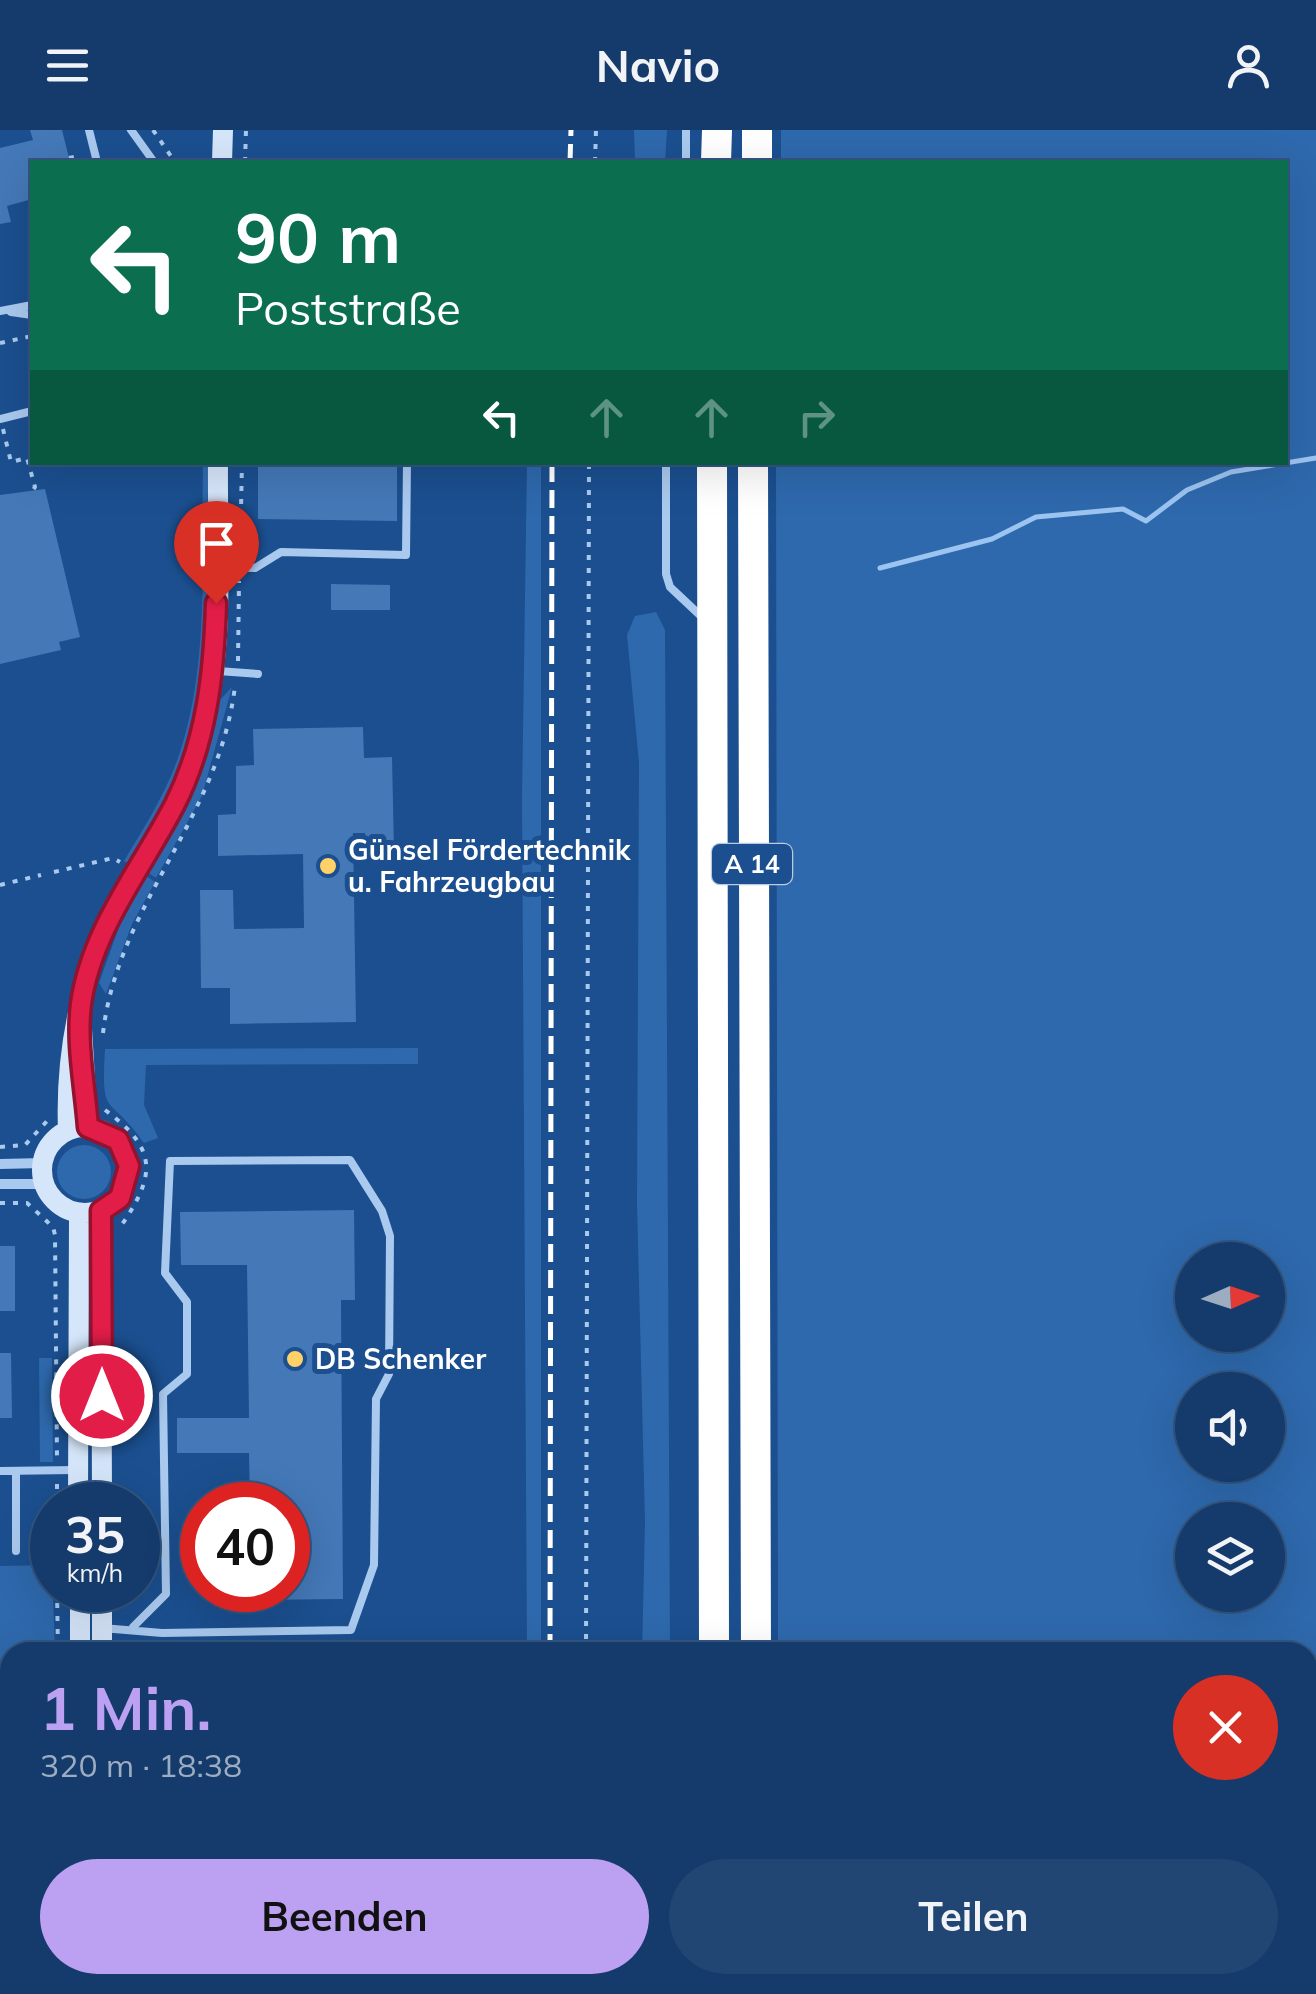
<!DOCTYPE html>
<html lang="de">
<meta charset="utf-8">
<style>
body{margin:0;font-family:Mulish,sans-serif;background:#214673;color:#f1f3f6;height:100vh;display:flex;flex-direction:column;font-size:38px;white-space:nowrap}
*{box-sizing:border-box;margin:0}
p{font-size:32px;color:#9dadc1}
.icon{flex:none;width:55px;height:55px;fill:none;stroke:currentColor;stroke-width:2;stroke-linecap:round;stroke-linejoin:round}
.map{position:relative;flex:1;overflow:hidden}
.side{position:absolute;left:0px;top:1512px;width:1318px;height:352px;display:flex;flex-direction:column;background:#143b6b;border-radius:30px 30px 0 0;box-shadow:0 10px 40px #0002,0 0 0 2px #33557e}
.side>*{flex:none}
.banner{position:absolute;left:30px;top:30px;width:1258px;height:305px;border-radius:0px;box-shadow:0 10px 40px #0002,0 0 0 2px #33557e;background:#0b6e4f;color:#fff;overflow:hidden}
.needle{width:65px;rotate:87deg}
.buttons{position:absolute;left:1175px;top:1112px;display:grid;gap:20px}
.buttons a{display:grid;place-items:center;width:110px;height:110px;border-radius:50%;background:#143b6b;box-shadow:0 10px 40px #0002,0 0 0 2px #33557e;font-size:50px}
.speed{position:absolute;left:30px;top:1352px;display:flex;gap:20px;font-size:50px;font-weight:700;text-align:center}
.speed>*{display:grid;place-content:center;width:130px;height:130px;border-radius:50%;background:#143b6b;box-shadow:0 10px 40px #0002,0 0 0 2px #33557e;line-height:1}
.speed small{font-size:25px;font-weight:400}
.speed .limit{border:15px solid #d22;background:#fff;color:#111}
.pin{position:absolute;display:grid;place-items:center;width:85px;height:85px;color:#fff;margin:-102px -42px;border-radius:50% 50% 50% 0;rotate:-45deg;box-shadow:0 0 10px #0007}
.pin .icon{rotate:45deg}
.me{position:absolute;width:110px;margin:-55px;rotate:0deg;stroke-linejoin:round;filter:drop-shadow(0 0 8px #0008)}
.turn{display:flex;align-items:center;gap:35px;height:210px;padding:0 40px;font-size:45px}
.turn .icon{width:130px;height:130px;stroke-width:2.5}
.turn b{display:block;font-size:70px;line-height:85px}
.lanes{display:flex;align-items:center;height:95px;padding:0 40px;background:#0003;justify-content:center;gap:50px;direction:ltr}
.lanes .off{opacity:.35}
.round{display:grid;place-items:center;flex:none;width:105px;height:105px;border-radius:52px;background:#214673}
.summary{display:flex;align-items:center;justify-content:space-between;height:170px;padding:0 40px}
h1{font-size:60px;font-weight:700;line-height:75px;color:#bca0f2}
.cta{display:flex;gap:20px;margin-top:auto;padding:20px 40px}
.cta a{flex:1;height:115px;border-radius:60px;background:#bca0f2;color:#111;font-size:40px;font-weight:700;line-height:115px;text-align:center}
.cta a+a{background:#214673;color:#f1f3f6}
header{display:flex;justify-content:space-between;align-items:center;height:130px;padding:0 40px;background:#143b6b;font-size:45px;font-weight:700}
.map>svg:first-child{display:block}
.green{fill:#2e69ad;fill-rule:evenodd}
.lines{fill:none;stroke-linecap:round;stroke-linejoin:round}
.stream{stroke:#9cc4f0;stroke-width:5}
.building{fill:#4478b7}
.path{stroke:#a9c9ee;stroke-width:4;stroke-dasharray:5 8;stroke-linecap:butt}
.lane{stroke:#a9c9ee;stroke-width:8}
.street{stroke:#a9c9ee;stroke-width:10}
.secondary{stroke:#d6e6fa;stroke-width:20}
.highway{stroke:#fff;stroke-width:30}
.rail{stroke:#fff;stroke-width:5;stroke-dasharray:18 8;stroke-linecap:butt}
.route-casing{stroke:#92132f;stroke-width:25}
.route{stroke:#e11d48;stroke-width:18}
.poi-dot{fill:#ffd166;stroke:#1b4f8f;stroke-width:4}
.labels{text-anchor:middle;stroke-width:10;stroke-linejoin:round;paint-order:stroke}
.shield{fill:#1b4f8f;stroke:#bbcadd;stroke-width:2.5}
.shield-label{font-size:25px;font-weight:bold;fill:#fff}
.poi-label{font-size:28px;font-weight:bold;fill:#fff;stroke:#1b4f8f;text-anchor:start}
</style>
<header><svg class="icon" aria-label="menu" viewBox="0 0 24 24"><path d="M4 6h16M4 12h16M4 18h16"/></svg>Navio<svg class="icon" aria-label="person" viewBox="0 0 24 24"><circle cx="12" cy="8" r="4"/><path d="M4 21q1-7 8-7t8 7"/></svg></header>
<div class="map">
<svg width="1316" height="1864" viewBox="0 0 1316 1864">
<rect width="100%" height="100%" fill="#1b4f8f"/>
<path class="green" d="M634,0H667L665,32H635Z
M781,0H1316V1661L1308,1663V1522H778L776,333L1285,332V32H781ZM1192,1130H1268V1205H1192ZM1192,1260H1268V1335H1192ZM1192,1390H1268V1465H1192Z
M203,333H208C207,440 216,552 174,653C162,681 144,707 129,734L124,731C145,696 167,662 180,622C210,530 201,428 203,333Z
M527,333H541V1522H527L522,669Z
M656,482L665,500L670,1522H642L645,1392L637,1073L639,633L627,505L635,486Z
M232,557L202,666L156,748L147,742L192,660L219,571Z
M145,745L155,752L132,794L106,864L99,853L124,783Z
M418,918V934L146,935L144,975L158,1008L144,1013C108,961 101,992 105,919Z
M57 1042a27 27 0 1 1 54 0a27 27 0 1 1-54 0Z
M39,1228H52L53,1332H40Z
M52,1435L55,1522H10V1748H0V1436Z
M1316,1680V1864H781V1855H1308V1682Z
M343,1855H542V1858L523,1864H351Z"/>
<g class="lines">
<path class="stream" d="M880,438L992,409L1036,387L1123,379L1146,391L1187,360L1231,342L1316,328"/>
</g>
<path class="building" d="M30,0H62L70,32H32V69L7,76L11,92L0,94V18L33,10Z
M258,332H397V391L258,389Z
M45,359L80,507L59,512L61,520L0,534V365Z
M331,454L390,455V480H331Z
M363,597L364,628L392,627L394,720H365V703H353L356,892L230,894V858H201L200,760H233L234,799L304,798L303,724L218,726V685L236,684V636L254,635L253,599Z
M354,1080L355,1170H341L343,1469L250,1470V1460H288V1375H250L249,1323H177V1288H249L247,1135H181L180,1082Z
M0,1116H15V1181H0Z
M0,1223H11L12,1288H0Z"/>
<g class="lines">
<path class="path" d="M153,0L175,32
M69,28L78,26L80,32
M245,32L246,0
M595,32L596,0
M29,155L32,154
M0,213L32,206
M3,299L11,332L27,328L35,357L31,363
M240,426L242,332
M238,531L239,451
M54,742L113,728L120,732
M0,755L41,745
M103,903C118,774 219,689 235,556
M105,980C158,1019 156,1045 121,1096
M0,1017L25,1015L48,990
M0,1073H27L53,1097L55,1105L57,1330
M57,1354V1375
M57,1460L58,1522
M586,1522L589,332
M1308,1675L1316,1673
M60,1855V1864
M336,1855L344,1864
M556,1864L592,1855
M589,1864V1860"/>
<path class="lane" d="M89,0L97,32
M131,0L154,32
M686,32V0
M0,181L32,175
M11,182L32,185
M0,289L32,281
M666,332V444L670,457L703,488
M223,437L255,438L281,422L406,425L407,332
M218,541L258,544
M0,1341L75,1340
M16,1421V1341
M102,1498L162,1503L351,1500L374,1435L376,1269L389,1244L390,1106L382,1081L350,1030L170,1031L165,1143L187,1172V1244L163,1264L166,1464L133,1497
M0,1850H10
M205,1855V1864"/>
<path class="street" d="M0,1034L43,1033
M0,1054H44
M0,1756H10"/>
<path class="secondary" d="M222,32L223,0
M82,899L88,997
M42 1040a43 43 0 1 1 86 0a43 43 0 1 1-86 0Z
M68,1000C65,921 81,841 119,771C147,719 181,671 199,614C226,525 217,425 218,332
M101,1081L102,1375
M78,1375L79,1084
M80,1460V1522
M102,1460V1522
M82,1855V1864
M103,1864V1855"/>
<path class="highway" d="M716,32L717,0
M757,32V0
M712,332L714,1522
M753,332L756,1522
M716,1855V1864
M758,1855V1864"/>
<path class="rail" d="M570,32L571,0
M550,1522L552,332
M551,1855V1860"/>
</g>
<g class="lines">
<defs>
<path id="route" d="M102,1266L101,1081L120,1068L129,1036L118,1010L88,997C85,958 76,913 81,874C91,800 142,738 175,674C207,610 214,543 216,473"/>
</defs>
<use href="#route" class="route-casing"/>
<use href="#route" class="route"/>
</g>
<g class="poi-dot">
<circle cx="328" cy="736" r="10"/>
<circle cx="295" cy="1229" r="10"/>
</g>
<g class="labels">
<rect class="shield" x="712" y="714" width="80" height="40" rx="8"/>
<g class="shield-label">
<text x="752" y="743">A 14</text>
</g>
<g class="poi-label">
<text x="348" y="730">Günsel Fördertechnik<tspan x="348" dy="32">u. Fahrzeugbau</tspan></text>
<text x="315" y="1239">DB Schenker</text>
</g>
</g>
</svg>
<div class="buttons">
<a><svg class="needle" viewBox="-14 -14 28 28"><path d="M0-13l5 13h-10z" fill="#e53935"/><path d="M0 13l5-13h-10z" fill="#9dadc1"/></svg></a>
<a><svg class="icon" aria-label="sound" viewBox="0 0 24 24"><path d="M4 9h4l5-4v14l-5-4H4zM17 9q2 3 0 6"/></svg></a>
<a><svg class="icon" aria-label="layers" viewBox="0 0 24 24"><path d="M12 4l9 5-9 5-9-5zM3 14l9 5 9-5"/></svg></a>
</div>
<div class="speed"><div>35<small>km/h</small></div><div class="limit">40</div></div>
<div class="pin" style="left:216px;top:473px;background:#d93025"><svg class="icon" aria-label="arrive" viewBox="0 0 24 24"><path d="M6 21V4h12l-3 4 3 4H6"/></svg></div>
<svg class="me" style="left:102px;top:1266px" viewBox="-20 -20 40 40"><circle r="17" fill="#e11d48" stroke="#fff" stroke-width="3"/><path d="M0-11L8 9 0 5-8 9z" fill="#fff"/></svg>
<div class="banner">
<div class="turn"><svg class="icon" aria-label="left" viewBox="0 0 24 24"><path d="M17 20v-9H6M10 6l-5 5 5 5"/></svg><div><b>90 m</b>Poststraße</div></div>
<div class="lanes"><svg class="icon" aria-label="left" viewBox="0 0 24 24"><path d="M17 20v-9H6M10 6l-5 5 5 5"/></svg><svg class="icon off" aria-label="ahead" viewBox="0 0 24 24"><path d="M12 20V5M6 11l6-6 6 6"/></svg><svg class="icon off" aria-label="ahead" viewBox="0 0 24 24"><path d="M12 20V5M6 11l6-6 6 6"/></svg><svg class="icon off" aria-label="right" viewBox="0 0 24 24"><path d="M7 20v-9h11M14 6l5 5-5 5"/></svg></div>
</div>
<section class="side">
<div class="summary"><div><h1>1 Min.</h1><p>320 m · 18:38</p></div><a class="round" style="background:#d93025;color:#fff"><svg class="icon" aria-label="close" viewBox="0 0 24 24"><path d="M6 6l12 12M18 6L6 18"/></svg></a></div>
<div class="cta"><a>Beenden</a><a>Teilen</a></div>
</section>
</div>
